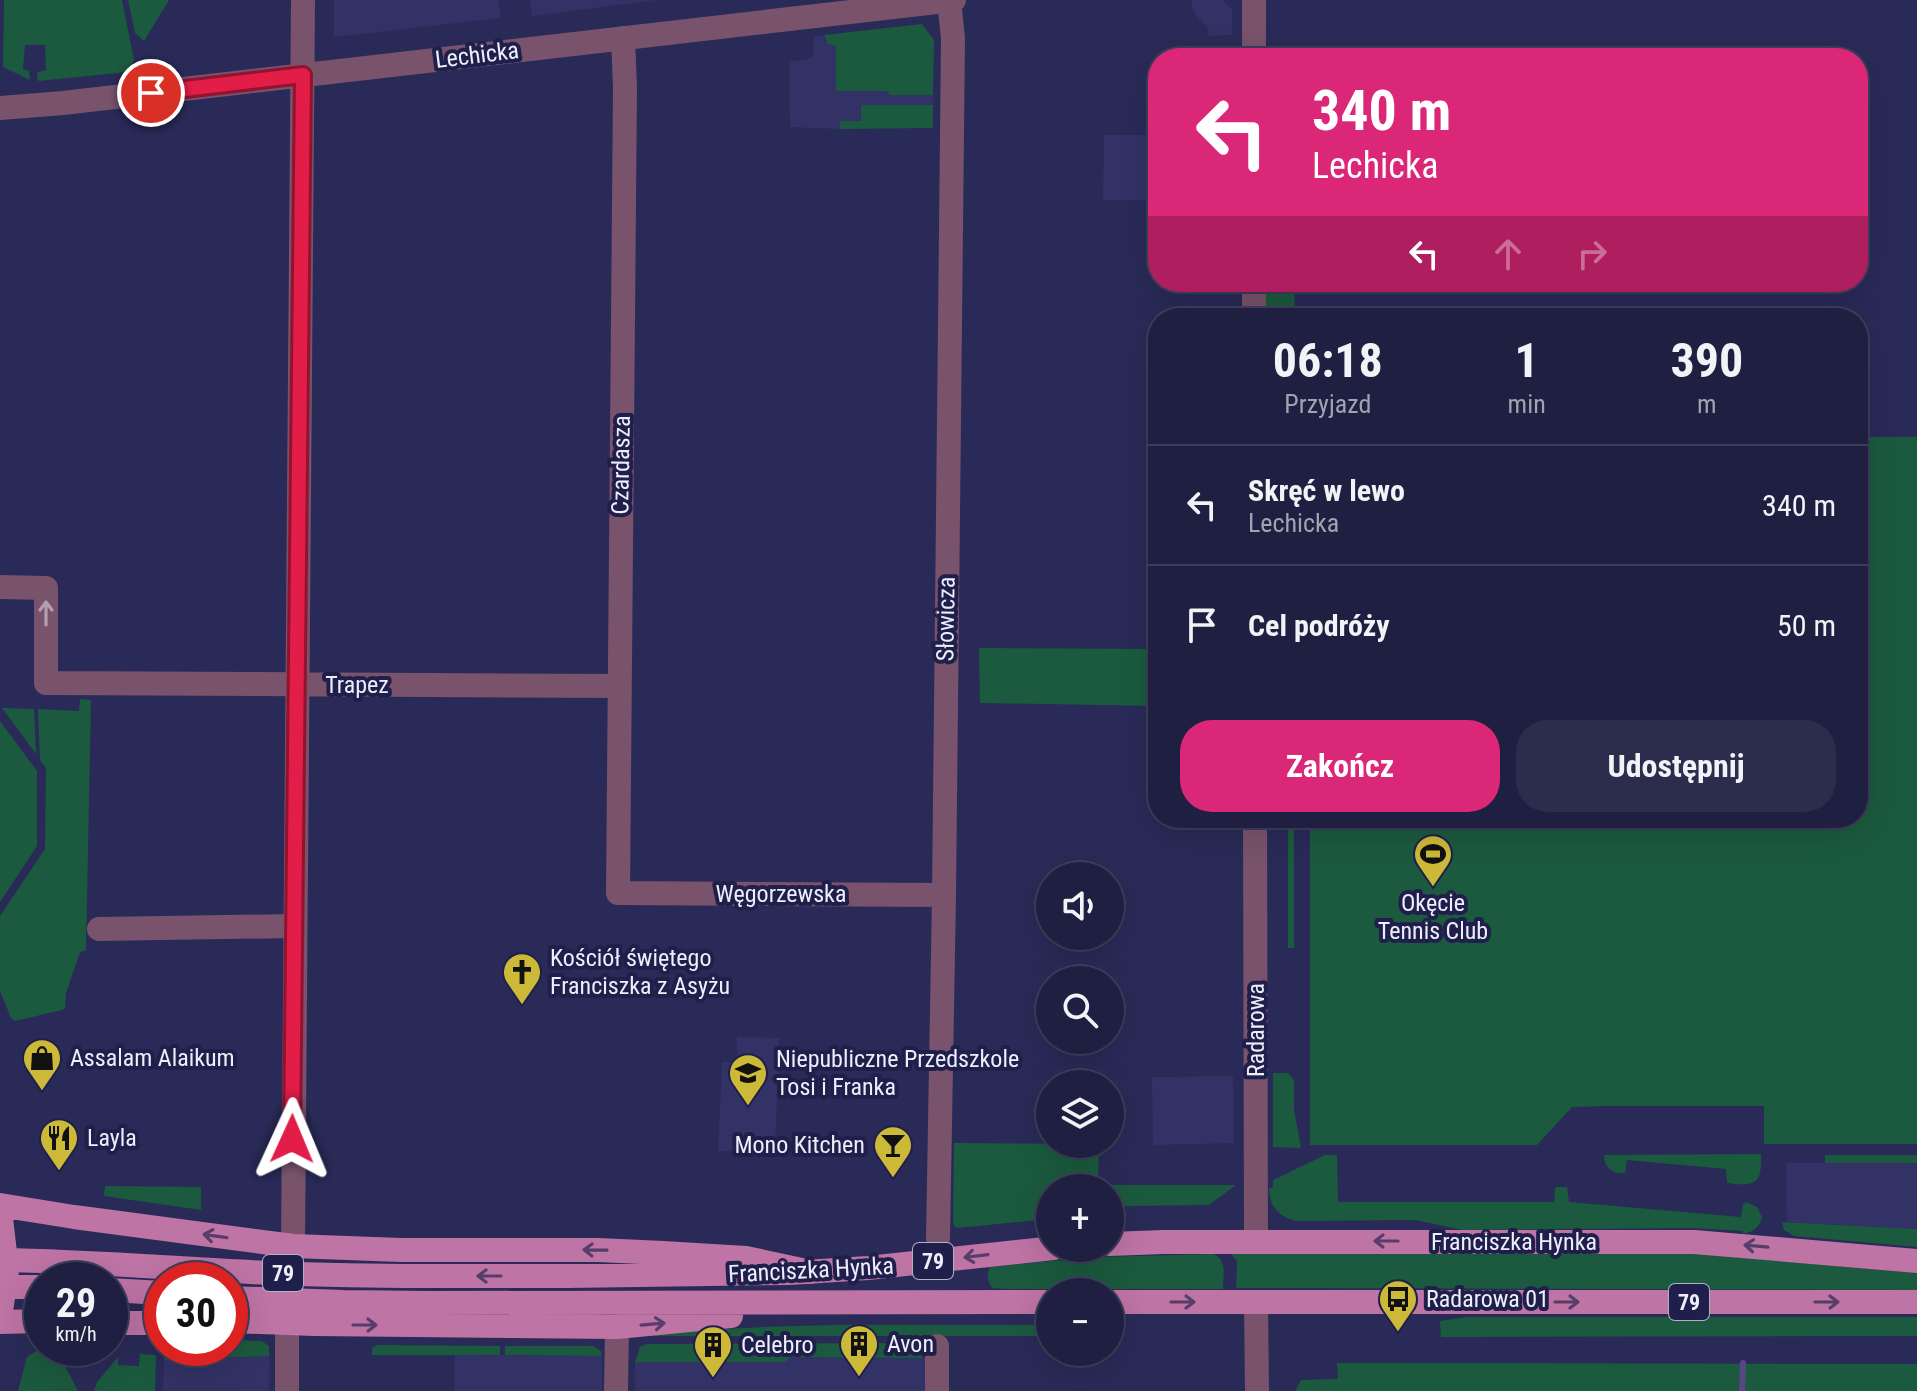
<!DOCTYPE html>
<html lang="pl">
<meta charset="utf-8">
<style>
body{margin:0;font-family:"Roboto Condensed",sans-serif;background:#2c2d4c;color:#f1f3f6;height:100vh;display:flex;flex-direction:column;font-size:30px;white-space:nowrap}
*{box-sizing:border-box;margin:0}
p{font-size:26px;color:#a1a3b1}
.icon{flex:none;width:44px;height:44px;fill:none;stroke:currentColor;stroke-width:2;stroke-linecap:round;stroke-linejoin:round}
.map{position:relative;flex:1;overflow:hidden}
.panel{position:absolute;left:1148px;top:308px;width:720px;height:520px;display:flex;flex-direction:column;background:#1f2041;border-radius:32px;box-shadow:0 8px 32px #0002,0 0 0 2px #3c3e5a}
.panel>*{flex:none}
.top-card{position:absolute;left:1148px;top:48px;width:720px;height:244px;border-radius:32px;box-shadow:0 8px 32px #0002,0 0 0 2px #3c3e5a;background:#db2777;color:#fff;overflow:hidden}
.controls{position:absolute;left:1036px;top:862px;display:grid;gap:16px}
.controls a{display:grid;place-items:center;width:88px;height:88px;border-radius:50%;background:#1f2041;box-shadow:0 8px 32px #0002,0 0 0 2px #3c3e5a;font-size:40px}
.speed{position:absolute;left:24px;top:1262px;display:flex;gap:16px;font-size:40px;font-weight:700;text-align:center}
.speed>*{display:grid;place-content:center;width:104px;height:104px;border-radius:50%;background:#1f2041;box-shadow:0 8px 32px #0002,0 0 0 2px #3c3e5a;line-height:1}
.speed small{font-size:20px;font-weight:400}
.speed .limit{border:12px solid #d22;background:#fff;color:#111}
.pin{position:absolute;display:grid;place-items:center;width:68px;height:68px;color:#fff;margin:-34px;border:4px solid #fff;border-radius:50%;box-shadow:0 2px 8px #0007}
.me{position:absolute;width:88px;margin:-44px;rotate:1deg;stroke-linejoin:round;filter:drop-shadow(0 0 6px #0008)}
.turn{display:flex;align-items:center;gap:28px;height:168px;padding:0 32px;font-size:36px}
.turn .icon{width:104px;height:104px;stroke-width:2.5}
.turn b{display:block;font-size:56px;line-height:68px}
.lanes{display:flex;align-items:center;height:76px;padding:0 32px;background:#0003;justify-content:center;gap:40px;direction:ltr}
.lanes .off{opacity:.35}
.eta{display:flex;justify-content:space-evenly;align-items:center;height:136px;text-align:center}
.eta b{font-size:48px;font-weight:700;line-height:56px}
.primary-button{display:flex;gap:16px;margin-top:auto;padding:16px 32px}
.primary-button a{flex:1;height:92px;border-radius:32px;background:#db2777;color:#fff;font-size:32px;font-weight:700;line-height:92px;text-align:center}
.primary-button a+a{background:#2c2d4c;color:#f1f3f6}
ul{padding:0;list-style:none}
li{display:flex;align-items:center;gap:24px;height:120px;padding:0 32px;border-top:2px solid #3c3e5a}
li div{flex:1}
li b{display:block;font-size:30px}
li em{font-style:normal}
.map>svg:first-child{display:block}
.built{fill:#323266}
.green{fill:#1b5a3e}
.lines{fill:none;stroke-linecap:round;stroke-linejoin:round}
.stream{stroke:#574787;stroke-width:6}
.minor{stroke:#78536b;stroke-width:24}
.major{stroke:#be74a5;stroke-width:24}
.major-bridge{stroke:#be74a5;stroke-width:24}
.oneway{stroke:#b2a0b2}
.oneway2{stroke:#573d6a}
.route-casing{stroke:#92132f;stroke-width:20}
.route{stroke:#e11d48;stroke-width:14}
.labels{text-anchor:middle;stroke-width:8;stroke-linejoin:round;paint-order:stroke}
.shield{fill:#201f4b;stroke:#b0b0c6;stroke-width:2}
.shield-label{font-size:22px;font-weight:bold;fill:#edeefa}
.street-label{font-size:24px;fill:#edeefa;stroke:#201f4b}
.poi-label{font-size:24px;fill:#edeefa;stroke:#201f4b;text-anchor:start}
</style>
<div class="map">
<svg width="1917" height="1391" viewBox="0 0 1917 1391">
<rect width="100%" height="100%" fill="#292a57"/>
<path class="built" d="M334,0H498L501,18L334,37Z
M530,0H657L532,16Z
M1191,0H1223L1232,10V35L1208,36V27L1194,13Z
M824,35L825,40L831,45H836L888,94L933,95V105H861V121H840V129L790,127L789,61L805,60L813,57L814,36Z
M1104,135H1158V200H1103Z
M737,1037L779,1038L775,1151H718L722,1062H737Z
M1233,1076L1234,1143L1153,1145L1152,1077Z
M1786,1163H1917V1229L1787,1222Z
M455,1355L602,1356V1391H454Z
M269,1356V1391H163L164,1360Z
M789,1357H927L926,1391H635V1362H786Z"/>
<path class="green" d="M4,0H122L134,60L127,72L39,81L37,79L38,72L46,70L45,45H25L23,69L29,71L30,80L3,67Z
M128,0H169L144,41L135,33Z
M922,24L934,40L933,95H890L886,91H836V46L828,44L824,35Z
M861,105H933V128L840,129V121H861Z
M1266,282H1294L1295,318H1266Z
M1858,437H1917V1144H1764V1106H1605L1572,1107L1537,1145H1310V818H1858Z
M979,648L1158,649V706L980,703Z
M80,699L91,700L86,950L80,952L66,993L65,1008L62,1010L15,1021L11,1018L0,991V916L45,849L46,768L40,760L38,709L79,711Z
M2,708L34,709L36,754Z
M0,721L37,771V846L0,902Z
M1288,827H1294V948H1288Z
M1273,1073H1288L1294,1080V1109L1301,1148L1273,1147Z
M954,1143L1099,1144L1098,1185H1236L1209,1205L1124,1206L1123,1201L1110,1202V1188H1050V1219L957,1228L954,1226L953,1220Z
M1761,1154C1762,1184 1756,1187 1727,1183L1726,1169L1627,1160L1625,1173C1613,1175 1604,1167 1604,1155Z
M1325,1155H1337L1338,1202H1554L1555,1189L1556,1187H1567L1569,1202L1741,1217L1743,1205L1746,1202L1757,1207L1762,1217C1760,1227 1753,1232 1743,1234V1231L1691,1228L1463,1230L1415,1220L1296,1221C1279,1217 1269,1206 1269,1188L1273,1187V1180Z
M1825,1155H1917V1163H1825Z
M105,1186L201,1187V1210L104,1196Z
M1782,1222L1917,1229V1247L1794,1236L1784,1230Z
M1230,1253L1699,1254L1917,1273V1290L1236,1288L1237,1261Z
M1212,1254C1228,1258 1223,1275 1223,1289H1006L993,1288C988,1284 986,1274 990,1267L1096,1257Z
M1466,1317H1917V1336L1441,1337L1440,1321Z
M1050,1325V1336H646C780,1320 916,1326 1050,1325Z
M230,1340L262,1341L269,1346V1356L164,1360V1352L170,1348H230Z
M918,1343L921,1349L922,1358L790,1357L786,1362H635L640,1347L646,1344Z
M377,1345L500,1346V1355H372V1348Z
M505,1346H593L601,1351L602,1356L505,1355Z
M37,1351L58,1352L78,1391H18L26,1360L28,1356Z
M140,1354L156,1355L155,1391H94L97,1382L118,1357V1365L139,1366Z
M1337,1363L1917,1364V1391H1295L1301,1380L1338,1379Z"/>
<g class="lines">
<path class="stream" d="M1742,1391L1743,1363"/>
<path class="minor" d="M623,38L625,88L618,893L944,895
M1254,58V0
M0,108L63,103L954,0
M1254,282V318
M0,587L46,588V683L619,686
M1255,818L1256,1242
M99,929L295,926
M938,1238L944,895L953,38L949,1
M293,1246L303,0
M1256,1302L1257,1391
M287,1391V1323
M616,1391L617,1327
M937,1391V1346"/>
<path class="major" d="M0,1205L74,1217L293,1246L401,1250H598L663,1253L746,1258L811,1272
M0,1210L7,1270L0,1318
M1110,1244L1163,1242H1694L1917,1261
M567,1276L789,1273L868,1268L1054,1248
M110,1290L162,1293
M230,1298L343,1302L431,1303L1050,1302
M1110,1302H1917
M230,1321L314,1324L617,1327L731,1316
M0,1322L42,1321
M110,1323H162"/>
<path class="major-bridge" d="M0,1260C84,1261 166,1268 250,1272C355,1277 461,1276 567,1276
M0,1287H42"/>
</g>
<defs><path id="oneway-shaft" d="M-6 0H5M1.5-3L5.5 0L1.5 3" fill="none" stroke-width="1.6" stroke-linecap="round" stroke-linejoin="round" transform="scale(2)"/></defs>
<use class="oneway" href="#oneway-shaft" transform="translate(46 613) rotate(-90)"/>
<g class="oneway2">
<use href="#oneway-shaft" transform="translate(215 1236) rotate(-172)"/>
<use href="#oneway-shaft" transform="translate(1386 1241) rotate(180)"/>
<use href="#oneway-shaft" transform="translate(1756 1246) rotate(-175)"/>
<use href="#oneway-shaft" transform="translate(595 1250) rotate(-179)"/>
<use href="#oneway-shaft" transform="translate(976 1256) rotate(173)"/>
<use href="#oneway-shaft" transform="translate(489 1276) rotate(180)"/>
<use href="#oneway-shaft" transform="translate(1183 1302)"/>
<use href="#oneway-shaft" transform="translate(1567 1302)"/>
<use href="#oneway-shaft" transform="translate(1827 1302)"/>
<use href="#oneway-shaft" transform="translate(653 1324) rotate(-5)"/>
<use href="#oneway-shaft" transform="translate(365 1325)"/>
</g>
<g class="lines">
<defs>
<path id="route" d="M151,93L303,75L292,1139"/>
</defs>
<use href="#route" class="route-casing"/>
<use href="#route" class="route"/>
</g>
<defs>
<symbol id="stadium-pin" viewBox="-11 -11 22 30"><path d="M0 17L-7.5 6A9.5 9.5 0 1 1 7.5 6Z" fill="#ccb938" stroke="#201f4b"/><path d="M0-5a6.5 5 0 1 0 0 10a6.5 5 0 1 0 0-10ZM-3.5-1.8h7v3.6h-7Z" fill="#111"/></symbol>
<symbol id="church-pin" viewBox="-11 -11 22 30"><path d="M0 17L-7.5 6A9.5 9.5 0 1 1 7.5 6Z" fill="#ccb938" stroke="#201f4b"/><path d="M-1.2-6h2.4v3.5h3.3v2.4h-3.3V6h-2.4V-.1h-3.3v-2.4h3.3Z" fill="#111"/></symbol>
<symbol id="shop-pin" viewBox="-11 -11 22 30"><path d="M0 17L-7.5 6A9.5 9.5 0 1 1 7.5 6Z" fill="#ccb938" stroke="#201f4b"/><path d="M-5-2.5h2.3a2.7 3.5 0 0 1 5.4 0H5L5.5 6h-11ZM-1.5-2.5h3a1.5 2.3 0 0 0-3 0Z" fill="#111"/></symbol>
<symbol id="school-pin" viewBox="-11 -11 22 30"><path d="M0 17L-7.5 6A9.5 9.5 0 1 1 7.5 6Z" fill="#ccb938" stroke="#201f4b"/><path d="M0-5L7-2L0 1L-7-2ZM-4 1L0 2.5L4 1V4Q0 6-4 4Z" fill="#111"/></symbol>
<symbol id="restaurant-pin" viewBox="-11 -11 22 30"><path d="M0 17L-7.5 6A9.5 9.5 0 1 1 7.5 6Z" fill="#ccb938" stroke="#201f4b"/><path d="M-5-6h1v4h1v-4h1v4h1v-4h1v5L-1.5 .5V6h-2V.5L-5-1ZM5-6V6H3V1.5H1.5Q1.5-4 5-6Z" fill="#111"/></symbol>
<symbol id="bar-pin" viewBox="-11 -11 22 30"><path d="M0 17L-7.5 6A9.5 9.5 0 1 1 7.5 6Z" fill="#ccb938" stroke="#201f4b"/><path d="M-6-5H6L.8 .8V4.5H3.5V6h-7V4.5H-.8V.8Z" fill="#111"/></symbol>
<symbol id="bus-pin" viewBox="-11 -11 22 30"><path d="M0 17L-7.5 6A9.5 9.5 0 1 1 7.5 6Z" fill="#ccb938" stroke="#201f4b"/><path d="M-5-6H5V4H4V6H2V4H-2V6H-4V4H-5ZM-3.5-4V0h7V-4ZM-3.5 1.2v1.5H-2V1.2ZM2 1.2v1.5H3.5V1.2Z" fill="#111"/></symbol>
<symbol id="building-pin" viewBox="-11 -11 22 30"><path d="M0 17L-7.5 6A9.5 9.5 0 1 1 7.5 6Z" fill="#ccb938" stroke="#201f4b"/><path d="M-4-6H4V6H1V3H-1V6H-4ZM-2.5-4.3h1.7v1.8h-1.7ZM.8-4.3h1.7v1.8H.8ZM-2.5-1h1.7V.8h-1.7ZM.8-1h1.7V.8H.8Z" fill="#111"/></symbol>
</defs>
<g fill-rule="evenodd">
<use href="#stadium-pin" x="1411" y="832" width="44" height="60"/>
<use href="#church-pin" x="500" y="950" width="44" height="60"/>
<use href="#shop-pin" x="20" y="1036" width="44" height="60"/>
<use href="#school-pin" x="726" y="1051" width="44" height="60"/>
<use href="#restaurant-pin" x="37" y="1116" width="44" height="60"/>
<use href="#bar-pin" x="871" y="1123" width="44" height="60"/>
<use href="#bus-pin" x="1376" y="1277" width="44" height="60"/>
<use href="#building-pin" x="837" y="1322" width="44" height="60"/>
<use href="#building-pin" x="691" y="1323" width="44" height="60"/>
</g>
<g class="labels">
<g class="shield">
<rect x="913" y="1243" width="40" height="36" rx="6"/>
<rect x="263" y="1255" width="40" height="36" rx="6"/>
<rect x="1669" y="1284" width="40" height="36" rx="6"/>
</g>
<g class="shield-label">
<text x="933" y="1269">79</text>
<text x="283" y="1281">79</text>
<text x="1689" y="1310">79</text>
</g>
<g class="street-label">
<text transform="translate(477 55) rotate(-7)" y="8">Lechicka</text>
<text transform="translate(621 465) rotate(-89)" y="8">Czardasza</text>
<text transform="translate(946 619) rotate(-89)" y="8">Słowicza</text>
<text x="357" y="693">Trapez</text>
<text x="781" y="902">Węgorzewska</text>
<text transform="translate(1256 1030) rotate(-90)" y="8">Radarowa</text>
<text x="1514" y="1250">Franciszka Hynka</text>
<text transform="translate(811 1270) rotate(-3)" y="8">Franciszka Hynka</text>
</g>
<g class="poi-label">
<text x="1433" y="911" text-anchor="middle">Okęcie<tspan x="1433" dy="28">Tennis Club</tspan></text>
<text x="550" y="966">Kościół świętego<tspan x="550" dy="28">Franciszka z Asyżu</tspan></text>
<text x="70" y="1066">Assalam Alaikum</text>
<text x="776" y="1067">Niepubliczne Przedszkole<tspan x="776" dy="28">Tosi i Franka</tspan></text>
<text x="87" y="1146">Layla</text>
<text x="865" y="1153" text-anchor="end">Mono Kitchen</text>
<text x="1426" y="1307">Radarowa 01</text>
<text x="887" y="1352">Avon</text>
<text x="741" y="1353">Celebro</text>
</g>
</g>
</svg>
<div class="controls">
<a><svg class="icon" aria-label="sound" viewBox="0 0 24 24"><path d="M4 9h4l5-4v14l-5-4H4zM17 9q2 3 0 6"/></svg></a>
<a><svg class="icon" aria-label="search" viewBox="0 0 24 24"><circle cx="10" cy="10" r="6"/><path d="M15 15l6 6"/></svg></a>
<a><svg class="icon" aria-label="layers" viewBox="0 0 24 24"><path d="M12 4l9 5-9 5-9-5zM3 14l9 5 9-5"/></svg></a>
<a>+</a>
<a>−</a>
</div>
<div class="speed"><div>29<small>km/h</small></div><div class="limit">30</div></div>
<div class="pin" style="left:151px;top:93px;background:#d93025"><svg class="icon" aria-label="arrive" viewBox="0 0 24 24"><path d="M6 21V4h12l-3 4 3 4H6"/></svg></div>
<svg class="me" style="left:292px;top:1139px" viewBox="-20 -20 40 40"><path d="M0-17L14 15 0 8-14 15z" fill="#e11d48" stroke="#fff" stroke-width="4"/></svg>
<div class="top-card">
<div class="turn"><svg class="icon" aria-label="left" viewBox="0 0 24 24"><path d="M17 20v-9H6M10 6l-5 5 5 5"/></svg><div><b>340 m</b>Lechicka</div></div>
<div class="lanes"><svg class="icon" aria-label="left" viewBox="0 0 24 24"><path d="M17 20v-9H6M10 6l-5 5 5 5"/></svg><svg class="icon off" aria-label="ahead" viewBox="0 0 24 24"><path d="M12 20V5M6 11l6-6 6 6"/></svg><svg class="icon off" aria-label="right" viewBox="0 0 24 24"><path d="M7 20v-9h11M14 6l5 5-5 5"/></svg></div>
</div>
<section class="panel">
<div class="eta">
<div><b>06:18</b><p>Przyjazd</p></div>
<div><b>1</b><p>min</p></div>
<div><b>390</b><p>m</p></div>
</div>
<ul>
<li><svg class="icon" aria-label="left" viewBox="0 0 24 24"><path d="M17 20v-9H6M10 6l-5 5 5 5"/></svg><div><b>Skręć w lewo</b><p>Lechicka</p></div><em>340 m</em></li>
<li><svg class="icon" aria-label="arrive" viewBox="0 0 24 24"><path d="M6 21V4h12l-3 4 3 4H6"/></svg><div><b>Cel podróży</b></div><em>50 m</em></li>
</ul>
<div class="primary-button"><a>Zakończ</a><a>Udostępnij</a></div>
</section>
</div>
